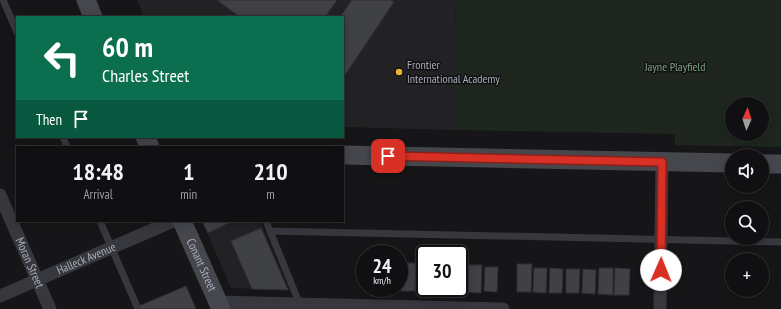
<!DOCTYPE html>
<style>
body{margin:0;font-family:"PT Sans Narrow",sans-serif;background:#1e1e20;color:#f1f3f6;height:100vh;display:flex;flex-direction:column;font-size:15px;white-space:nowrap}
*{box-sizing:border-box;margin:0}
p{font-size:13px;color:#9c9d9f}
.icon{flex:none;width:22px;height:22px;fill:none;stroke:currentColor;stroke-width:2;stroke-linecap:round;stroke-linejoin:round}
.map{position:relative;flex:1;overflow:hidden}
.drawer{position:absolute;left:16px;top:146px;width:328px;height:76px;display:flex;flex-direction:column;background:#101012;border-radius:0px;box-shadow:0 2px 10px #0003,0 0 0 1px #303032}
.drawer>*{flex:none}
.guide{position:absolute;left:16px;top:16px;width:328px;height:122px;border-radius:0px;box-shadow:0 2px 10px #0003,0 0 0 1px #303032;background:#0b6e4f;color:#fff;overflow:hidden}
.needle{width:26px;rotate:3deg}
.buttons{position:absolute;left:725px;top:97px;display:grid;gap:8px}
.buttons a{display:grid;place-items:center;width:44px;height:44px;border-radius:50%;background:#101012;box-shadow:0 2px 10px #0003,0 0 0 1px #303032;font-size:20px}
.speed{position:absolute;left:356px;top:245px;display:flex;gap:8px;font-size:20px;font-weight:700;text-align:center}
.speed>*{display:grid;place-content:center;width:52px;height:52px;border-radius:50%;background:#101012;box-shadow:0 2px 10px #0003,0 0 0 1px #303032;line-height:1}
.speed small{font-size:10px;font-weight:400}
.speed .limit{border:2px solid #111;border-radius:6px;background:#fff;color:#111}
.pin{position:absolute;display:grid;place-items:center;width:34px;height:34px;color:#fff;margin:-17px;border-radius:8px;box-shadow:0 2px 6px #0006}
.me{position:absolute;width:44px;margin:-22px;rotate:1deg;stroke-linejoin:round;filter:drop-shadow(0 0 3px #0008)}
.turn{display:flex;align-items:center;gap:14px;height:84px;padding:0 20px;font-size:18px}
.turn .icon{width:52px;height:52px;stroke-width:2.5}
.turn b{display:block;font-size:28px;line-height:34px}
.then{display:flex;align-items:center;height:38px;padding:0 20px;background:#0003;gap:8px;font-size:15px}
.eta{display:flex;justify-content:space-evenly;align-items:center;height:68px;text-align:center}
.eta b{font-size:24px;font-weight:700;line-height:28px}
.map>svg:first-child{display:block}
.built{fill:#222225}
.green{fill:#1e261f;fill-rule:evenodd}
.building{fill:#404145;stroke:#303034}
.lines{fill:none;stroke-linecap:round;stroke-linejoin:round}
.lane{stroke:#37383d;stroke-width:7}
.street{stroke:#37383d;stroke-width:13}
.secondary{stroke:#45474d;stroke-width:19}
.route-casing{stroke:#8d1f18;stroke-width:10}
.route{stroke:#d93025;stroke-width:7}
.poi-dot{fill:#f2b134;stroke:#111113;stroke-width:1.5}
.labels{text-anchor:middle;stroke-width:3;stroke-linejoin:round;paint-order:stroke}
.poi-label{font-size:12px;fill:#a8adb8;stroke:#111113;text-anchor:start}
.park-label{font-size:12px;fill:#7fa381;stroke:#111113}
.street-label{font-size:12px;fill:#a8adb8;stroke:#111113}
</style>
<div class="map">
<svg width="781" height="309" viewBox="0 0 781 309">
<rect width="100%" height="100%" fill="#161618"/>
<path class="built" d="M137,0H456L453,130L343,127V17H144Z
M202,221H260L289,290L231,288Z"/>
<path class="green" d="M456,0H781V147L675,145V134L453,130ZM732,104H762V134H732Z"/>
<path class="building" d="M217,0H337L325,17H240Z
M352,0H391L394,2L343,78V17H340Z
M202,221H233L208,233Z
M261,228L288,290L252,289L231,241Z
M402,263H416L415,291H401Z
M418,263H425V288H432V291H417Z
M517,264H532L531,292H517Z
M459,265L466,266L465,293H451V288H459Z
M467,265H482L481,293L467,292Z
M485,267H498L497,292L484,291Z
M534,268H547L546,293L533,292Z
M550,268L563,269L562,293H549Z
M599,268H613V295L598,294Z
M615,268L630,269L629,295H614Z
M566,269H580L579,293H566Z
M583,269L596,270L595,294L582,293Z
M186,286L196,309H140L139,306Z
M434,288H447V292L434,291Z"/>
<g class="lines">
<path class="lane" d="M3,0L17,32
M63,137L67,147
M100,221L138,309
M266,221L300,305
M270,231L781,242"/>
<g class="street">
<path id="s1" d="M0,195L50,309"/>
<path id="s2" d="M0,296L173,221"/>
<path d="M218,302L503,309"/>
<path d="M660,309L662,162"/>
</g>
<g class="secondary">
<path d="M86,0L93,17"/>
<path d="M145,137L150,147"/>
<path d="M343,155L732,163"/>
<path d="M762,164H781"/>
<path id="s3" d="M182,221L221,309"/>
</g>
</g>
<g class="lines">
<defs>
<path id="route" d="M388,156L662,162L661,270"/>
</defs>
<use href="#route" class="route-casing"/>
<use href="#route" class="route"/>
</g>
<circle class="poi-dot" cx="399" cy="72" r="4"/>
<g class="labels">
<g class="poi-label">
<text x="407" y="69">Frontier<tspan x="407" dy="14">International Academy</tspan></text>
</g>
<g class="park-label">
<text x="675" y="71">Jayne Playfield</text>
</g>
<g class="street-label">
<text dy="4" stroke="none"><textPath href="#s2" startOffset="94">Halleck Avenue</textPath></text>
<text dy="4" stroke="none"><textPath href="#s1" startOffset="74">Moran Street</textPath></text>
<text dy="4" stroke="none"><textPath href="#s3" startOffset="48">Conant Street</textPath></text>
</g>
</g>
</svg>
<div class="buttons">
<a><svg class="needle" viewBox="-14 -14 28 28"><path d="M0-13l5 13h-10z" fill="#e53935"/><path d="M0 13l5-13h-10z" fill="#9c9d9f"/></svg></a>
<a><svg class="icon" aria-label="sound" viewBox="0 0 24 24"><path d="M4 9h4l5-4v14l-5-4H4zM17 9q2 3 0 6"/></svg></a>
<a><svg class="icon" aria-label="search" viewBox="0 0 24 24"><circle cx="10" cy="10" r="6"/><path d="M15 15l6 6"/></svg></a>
<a>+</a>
</div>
<div class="speed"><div>24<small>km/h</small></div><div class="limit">30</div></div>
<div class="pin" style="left:388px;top:156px;background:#d93025"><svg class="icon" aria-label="arrive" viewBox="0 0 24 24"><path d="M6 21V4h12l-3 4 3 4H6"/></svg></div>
<svg class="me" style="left:661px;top:270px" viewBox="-20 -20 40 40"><circle r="19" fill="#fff"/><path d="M0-13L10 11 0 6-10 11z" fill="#d93025"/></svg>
<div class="guide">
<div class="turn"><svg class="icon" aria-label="left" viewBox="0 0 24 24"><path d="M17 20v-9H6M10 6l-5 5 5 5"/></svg><div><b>60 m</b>Charles Street</div></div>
<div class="then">Then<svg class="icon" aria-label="arrive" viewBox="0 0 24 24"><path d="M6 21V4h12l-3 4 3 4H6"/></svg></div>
</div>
<section class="drawer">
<div class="eta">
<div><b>18:48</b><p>Arrival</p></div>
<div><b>1</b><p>min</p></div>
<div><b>210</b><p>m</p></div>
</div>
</section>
</div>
